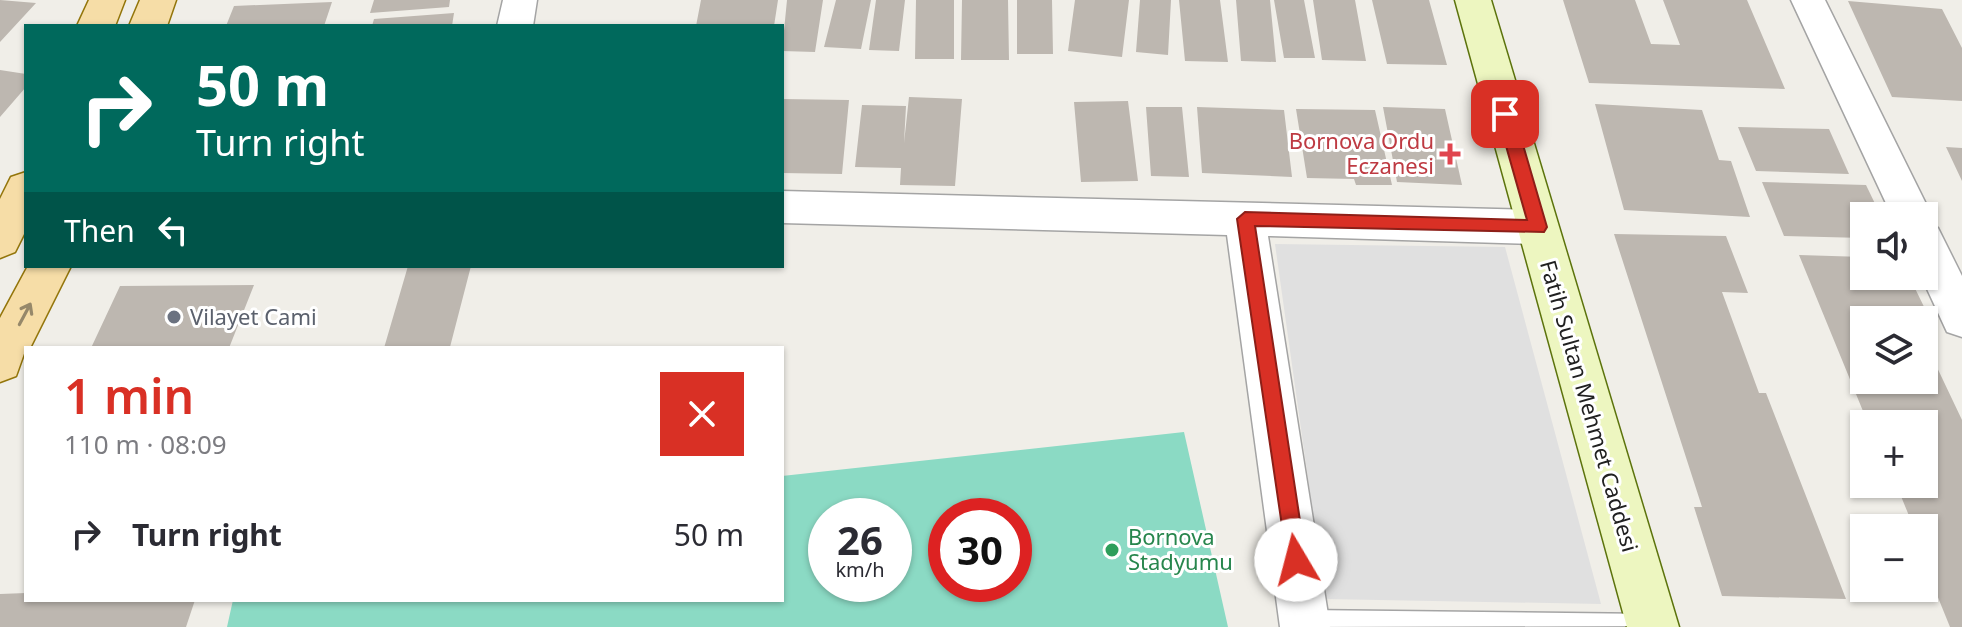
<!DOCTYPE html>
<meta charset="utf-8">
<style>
body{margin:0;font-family:"Noto Sans",sans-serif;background:#f2f2f3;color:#2b2b33;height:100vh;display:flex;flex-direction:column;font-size:30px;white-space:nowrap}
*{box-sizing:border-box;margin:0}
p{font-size:26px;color:#7c7c81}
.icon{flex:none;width:44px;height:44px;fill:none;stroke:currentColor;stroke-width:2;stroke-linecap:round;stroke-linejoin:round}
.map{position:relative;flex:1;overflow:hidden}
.side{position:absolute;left:24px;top:346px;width:760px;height:256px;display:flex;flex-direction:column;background:#fff;border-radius:0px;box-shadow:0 2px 6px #0004}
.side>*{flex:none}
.guide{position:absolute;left:24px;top:24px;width:760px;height:244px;border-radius:0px;box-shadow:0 2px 6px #0004;background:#00695c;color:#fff;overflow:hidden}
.fabs{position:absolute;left:1850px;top:202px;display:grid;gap:16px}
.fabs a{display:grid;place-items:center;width:88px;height:88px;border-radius:0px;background:#fff;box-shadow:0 2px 6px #0004;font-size:40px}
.speed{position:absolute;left:808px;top:498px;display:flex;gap:16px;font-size:40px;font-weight:700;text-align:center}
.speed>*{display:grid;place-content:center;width:104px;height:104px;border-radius:50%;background:#fff;box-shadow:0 2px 6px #0004;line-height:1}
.speed small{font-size:20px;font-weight:400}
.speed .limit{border:12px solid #d22;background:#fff;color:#111}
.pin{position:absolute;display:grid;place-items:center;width:68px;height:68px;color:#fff;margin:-34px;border-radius:16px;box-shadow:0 4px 12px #0006}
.me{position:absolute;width:88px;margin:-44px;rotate:352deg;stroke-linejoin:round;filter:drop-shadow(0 0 6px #0008)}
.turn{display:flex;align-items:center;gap:28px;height:168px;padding:0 40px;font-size:36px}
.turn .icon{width:104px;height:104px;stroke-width:2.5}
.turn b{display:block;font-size:56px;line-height:68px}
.then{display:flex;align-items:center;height:76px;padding:0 40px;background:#0003;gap:16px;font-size:30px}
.round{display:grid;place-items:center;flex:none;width:84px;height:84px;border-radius:0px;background:#f2f2f3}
.summary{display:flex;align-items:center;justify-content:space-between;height:136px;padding:0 40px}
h1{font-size:48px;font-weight:600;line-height:60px;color:#d93025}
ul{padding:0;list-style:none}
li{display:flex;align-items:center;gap:24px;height:104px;padding:0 40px}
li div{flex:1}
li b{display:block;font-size:30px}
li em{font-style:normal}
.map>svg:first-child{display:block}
.pitch{fill:#8bdac4;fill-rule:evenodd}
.parking{fill:#e0e0e0}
.building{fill:#bdb7b0}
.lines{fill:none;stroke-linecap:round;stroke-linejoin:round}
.lane-casing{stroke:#a4a4a4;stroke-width:3}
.street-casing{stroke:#a4a4a4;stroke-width:3}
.secondary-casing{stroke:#5c730c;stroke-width:3}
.primary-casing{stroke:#93750a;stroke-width:3}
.lane{fill:#fff;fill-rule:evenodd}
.street{fill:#fff;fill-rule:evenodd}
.secondary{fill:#edf6c0;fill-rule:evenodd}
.primary{fill:#f6dda7;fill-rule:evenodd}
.oneway{stroke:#96886a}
.route{fill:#d93025;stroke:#8d1f18;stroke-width:2}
.health-dot{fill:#e0444e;stroke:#fff;stroke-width:3}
.worship-dot{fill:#6b7280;stroke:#fff;stroke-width:3}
.leisure-dot{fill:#2e9e5b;stroke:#fff;stroke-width:3}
.labels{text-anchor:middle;stroke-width:6;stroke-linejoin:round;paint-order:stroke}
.health-label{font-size:22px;fill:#be3a42;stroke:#fff;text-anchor:end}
.worship-label{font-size:22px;fill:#5b616d;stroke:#fff;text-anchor:start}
.street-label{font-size:22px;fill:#202020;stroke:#fff}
.leisure-label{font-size:22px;fill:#27864d;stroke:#fff;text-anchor:start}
</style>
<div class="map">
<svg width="1962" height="627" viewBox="0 0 1962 627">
<rect width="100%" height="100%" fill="#f0eee8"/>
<path class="pitch" d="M1184,432L1228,627H227L233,600H782V476ZM826,516H894V584H826ZM1014,516V584H946V516Z"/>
<path class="parking" d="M1275,244L1505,247L1601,604L1325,599Z"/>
<path class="building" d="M0,0L36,3L0,42Z
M374,0H450L449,7L370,13Z
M701,0H778L774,26H696Z
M787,0H823L815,52L782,51Z
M836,0H871L861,49L824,47Z
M876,0H905L899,51L869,50Z
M916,0H954V59H915Z
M962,0H1008L1009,60H961Z
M1017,0H1052L1053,54H1017Z
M1075,0H1129L1122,57L1068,51Z
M1140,0H1171L1168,55L1136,52Z
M1179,0H1220L1228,62L1185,61Z
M1236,0H1270L1276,62L1241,61Z
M1274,0H1304L1315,58H1284Z
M1313,0H1355L1366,61L1322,60Z
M1372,0H1429L1447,65L1387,64Z
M1563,0H1635L1651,44L1680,45L1663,0H1747L1785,89L1589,83Z
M1848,1L1942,9L1962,48V101L1892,97Z
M332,2L324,26H226L234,6Z
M454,13L452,26H372L374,19Z
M0,70L26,74V87L0,117Z
M909,97L962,99L955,186L900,185L901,168L855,167L862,105L906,106L904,143Z
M782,99L849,100L842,174L782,173Z
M1128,101L1138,181L1081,182L1074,102Z
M1595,104L1702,110L1719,160L1731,161L1750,217L1624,210Z
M1146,107H1182L1189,177L1151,176Z
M1197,107L1284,110L1292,177L1202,173Z
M1383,107L1445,109L1462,185L1397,182Z
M1296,109L1375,110L1392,185H1356L1354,179L1307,178Z
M1738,127L1829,129L1849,174L1756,171Z
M1946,147L1962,148V181Z
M1762,182L1866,185L1881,216H1864V238L1784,236Z
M1614,234L1726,236L1748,293L1722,292L1759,393H1766L1846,599L1722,596L1694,507H1702Z
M1799,255L1864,257V276H1909L1928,315L1912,314L1915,320H1864V380H1924V340L1962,420V627H1950L1924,563V528H1914L1896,484H1924V424H1872L1865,416Z
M408,266H471L450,347L384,348Z
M254,285L229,348H91L120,286Z
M26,593V600H195L186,627H0V594Z"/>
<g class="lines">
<defs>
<path id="lane" d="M1305,610L1652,614L1660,618L1664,626L1295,627L1293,622L1297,614Z"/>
<path id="street" d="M503,0H537L533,26H497Z
M1791,0H1825L1932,216L1928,224L1938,228L1962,276V337L1947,332L1921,276H1924V216H1892Z
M782,191L1538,210L1552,215L1558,227L1552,239L1538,244L1268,236L1330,627H1280L1227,235L782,223Z"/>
<path id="secondary" d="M1455,0H1491L1679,627H1627Z"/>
<path id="primary" d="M89,0H125L115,26H77Z
M140,0H176L167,26H129Z
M26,172V230L15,252L0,258V199L11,177Z
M28,266H71L30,348H26L16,376L0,382V318Z"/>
</defs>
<use href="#lane" class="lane-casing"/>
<use href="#street" class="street-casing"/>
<use href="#secondary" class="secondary-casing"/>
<use href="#primary" class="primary-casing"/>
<use href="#lane" class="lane"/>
<use href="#street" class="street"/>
<use href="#secondary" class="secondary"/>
<use href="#primary" class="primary"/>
</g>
<defs><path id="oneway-shaft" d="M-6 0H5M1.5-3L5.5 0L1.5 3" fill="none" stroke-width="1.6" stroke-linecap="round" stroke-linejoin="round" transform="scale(2)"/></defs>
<use class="oneway" href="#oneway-shaft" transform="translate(25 314) rotate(-62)"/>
<path class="route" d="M1505,107L1514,114L1547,227L1544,232L1255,226L1306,560L1303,567L1296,570L1288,567L1237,219L1245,212L1527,220L1497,114Z"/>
<path class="health-dot" d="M1446 142h8v8h8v8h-8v8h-8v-8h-8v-8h8z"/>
<circle class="worship-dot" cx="174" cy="317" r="8"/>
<circle class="leisure-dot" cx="1112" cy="550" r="8"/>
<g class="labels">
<g class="health-label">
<text x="1434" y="149">Bornova Ordu<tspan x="1434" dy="25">Eczanesi</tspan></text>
</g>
<g class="worship-label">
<text x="190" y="325">Vilayet Cami</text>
</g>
<g class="street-label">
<text transform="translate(1589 406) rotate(74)" y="8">Fatih Sultan Mehmet Caddesi</text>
</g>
<g class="leisure-label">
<text x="1128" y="545">Bornova<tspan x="1128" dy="25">Stadyumu</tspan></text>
</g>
</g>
</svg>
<div class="fabs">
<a><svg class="icon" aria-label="sound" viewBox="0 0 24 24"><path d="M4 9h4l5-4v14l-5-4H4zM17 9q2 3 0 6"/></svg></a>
<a><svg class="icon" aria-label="layers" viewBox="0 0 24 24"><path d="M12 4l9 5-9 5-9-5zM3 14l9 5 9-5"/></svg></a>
<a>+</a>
<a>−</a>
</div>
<div class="speed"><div>26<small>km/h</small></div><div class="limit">30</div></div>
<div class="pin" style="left:1505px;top:114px;background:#d93025"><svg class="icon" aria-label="arrive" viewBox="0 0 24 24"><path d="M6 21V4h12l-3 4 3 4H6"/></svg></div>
<svg class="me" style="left:1296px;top:560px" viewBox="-20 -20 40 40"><circle r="19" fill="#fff"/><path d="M0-13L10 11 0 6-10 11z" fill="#d93025"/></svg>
<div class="guide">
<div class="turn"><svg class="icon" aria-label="right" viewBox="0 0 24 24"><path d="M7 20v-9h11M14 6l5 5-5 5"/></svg><div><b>50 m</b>Turn right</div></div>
<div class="then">Then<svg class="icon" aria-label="left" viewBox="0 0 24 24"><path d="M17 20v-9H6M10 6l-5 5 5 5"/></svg></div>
</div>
<section class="side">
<div class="summary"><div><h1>1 min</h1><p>110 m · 08:09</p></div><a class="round" style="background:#d93025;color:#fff"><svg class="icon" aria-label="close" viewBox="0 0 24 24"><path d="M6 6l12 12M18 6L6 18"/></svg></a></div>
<ul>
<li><svg class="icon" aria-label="right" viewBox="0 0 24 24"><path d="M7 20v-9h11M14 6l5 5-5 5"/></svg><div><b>Turn right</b></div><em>50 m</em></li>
</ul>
</section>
</div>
